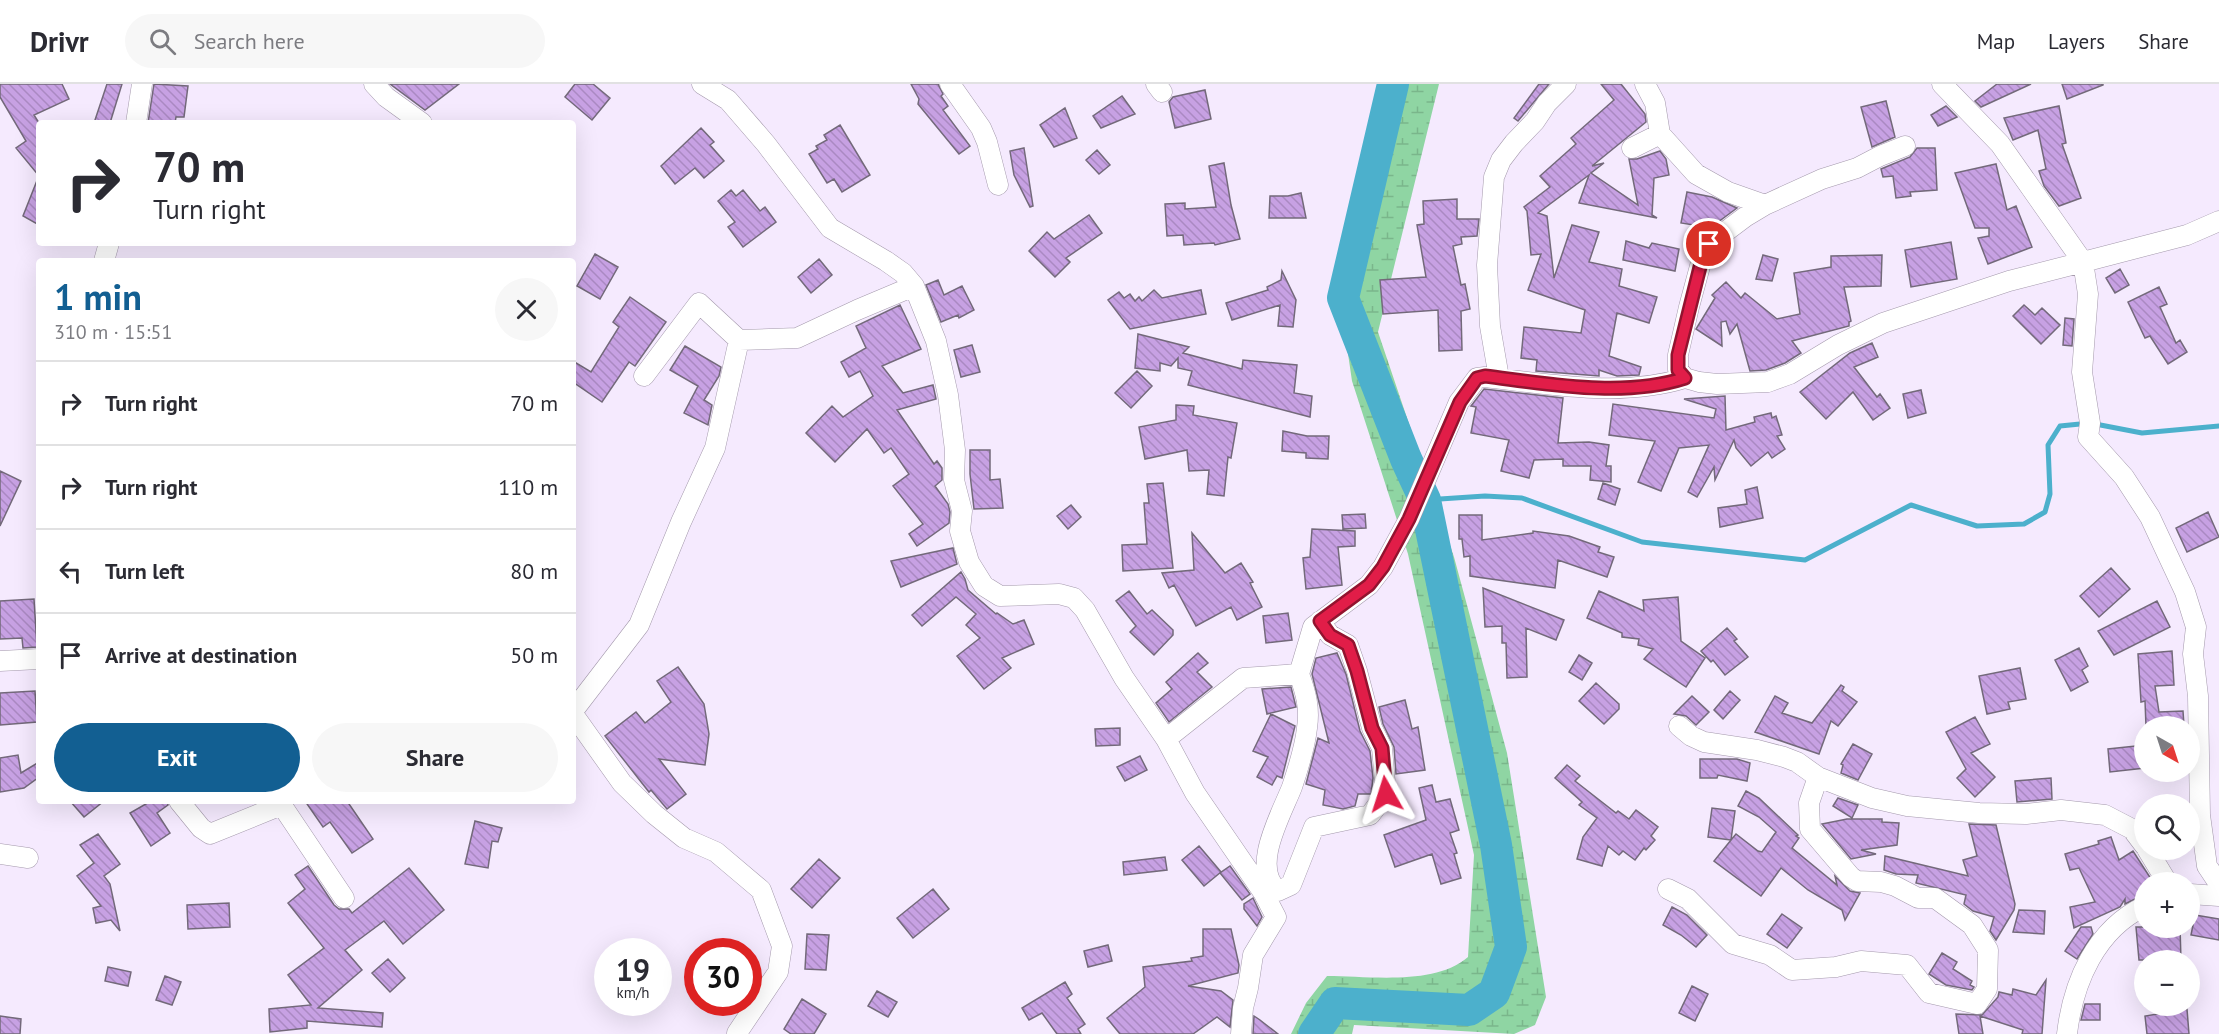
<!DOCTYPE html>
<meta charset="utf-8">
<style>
body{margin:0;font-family:"PT Sans",sans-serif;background:#f7f7f7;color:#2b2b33;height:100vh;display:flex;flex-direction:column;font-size:22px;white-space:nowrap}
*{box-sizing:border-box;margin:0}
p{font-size:20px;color:#7c7c81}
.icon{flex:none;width:33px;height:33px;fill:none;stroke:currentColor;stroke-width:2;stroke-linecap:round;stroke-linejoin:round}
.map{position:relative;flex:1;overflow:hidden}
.panel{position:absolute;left:36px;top:174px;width:540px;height:546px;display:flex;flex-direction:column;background:#fff;border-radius:6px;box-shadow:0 6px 24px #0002}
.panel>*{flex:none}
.banner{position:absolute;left:36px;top:36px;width:540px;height:126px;border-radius:6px;box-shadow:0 6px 24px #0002;background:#fff;color:#2b2b33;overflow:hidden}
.needle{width:39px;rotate:141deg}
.fabs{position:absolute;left:2134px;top:632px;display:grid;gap:12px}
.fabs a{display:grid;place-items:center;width:66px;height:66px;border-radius:50%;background:#fff;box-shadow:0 6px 24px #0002;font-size:30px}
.speed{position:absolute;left:594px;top:854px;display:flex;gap:12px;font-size:30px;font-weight:700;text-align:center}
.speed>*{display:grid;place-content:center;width:78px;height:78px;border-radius:50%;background:#fff;box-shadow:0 6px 24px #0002;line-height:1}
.speed small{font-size:15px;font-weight:400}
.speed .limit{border:9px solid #d22;background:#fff;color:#111}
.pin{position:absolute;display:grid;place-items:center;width:51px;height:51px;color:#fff;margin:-26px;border:3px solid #fff;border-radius:50%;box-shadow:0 2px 6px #0007}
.me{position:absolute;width:66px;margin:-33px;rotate:354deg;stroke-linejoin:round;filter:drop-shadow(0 0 4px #0008)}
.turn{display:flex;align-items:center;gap:21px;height:126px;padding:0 18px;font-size:27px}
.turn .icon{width:78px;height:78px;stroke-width:2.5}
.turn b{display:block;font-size:42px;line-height:51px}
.round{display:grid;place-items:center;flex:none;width:63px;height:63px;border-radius:32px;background:#f7f7f7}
.headline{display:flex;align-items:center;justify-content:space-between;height:102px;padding:0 18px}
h1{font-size:36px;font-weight:600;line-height:45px;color:#125f92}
.action{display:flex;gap:12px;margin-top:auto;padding:12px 18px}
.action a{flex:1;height:69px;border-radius:36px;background:#125f92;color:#fff;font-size:24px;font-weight:600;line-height:69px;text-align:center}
.action a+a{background:#f7f7f7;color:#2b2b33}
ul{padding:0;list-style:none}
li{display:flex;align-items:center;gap:18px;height:84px;padding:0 18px;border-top:2px solid #e1e1e2}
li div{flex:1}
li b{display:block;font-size:22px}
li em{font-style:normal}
header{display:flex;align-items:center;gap:36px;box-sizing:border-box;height:84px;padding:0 30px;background:#fff;border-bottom:2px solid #e1e1e2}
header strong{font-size:28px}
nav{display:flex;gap:33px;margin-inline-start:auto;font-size:21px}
.search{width:420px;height:54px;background:#f7f7f7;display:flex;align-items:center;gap:15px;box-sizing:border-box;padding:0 21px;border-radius:33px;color:#7c7c81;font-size:22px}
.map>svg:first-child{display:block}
.wetland{fill:url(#wetland-marsh)}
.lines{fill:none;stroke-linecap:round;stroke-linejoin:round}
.stream{stroke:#4cb0cc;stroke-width:5}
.river{stroke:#4cb0cc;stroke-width:32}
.building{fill:url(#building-back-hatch);stroke:#73697a;stroke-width:1.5}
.minor-casing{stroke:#a499ac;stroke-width:21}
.minor{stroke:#fff;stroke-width:20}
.route-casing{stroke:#92132f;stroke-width:15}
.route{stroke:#e11d48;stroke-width:10}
</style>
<header>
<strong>Drivr</strong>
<div class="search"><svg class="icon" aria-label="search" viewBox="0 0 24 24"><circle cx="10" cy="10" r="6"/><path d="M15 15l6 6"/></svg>Search here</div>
<nav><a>Map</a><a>Layers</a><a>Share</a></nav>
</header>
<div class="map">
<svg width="2219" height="950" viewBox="0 0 2219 950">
<defs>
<pattern id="wetland-marsh" width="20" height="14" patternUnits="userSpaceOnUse" patternTransform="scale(1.5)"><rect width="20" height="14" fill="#8fd5a3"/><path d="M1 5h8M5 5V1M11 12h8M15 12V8" fill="none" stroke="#7ab68b"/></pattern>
<pattern id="building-back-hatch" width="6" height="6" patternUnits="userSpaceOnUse" patternTransform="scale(1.5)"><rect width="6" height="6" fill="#c7a1e3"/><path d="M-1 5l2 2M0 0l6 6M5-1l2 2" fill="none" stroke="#aa89c2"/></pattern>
</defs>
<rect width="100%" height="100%" fill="#f5eafe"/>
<path class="wetland" d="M1386,0H1439L1378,248L1454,473L1507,669L1546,913L1535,941L1514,950L1354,941L1352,950H1291L1306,919L1327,892C1369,892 1435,902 1468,873L1474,771L1408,470L1352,297L1336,188Z"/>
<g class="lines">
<path class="stream" d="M1425,416L1485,412L1522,414L1642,458L1805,476L1911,421L1977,442L2024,440L2045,428L2050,410L2048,361L2060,342L2090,339L2142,349L2219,342"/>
<path class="river" d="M1314,950L1335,919L1469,926L1494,909L1511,863L1496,761L1425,416L1406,375L1343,214L1393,0"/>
</g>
<path class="building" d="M0,0H62L69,15L34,31L39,39V92L16,64L26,57L0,13Z
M107,0H122L110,39H94Z
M154,0L188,2L184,33H176L175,39H148Z
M390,0H459L425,26Z
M575,0H593L610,14L592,36L565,13Z
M911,0H938L943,10L941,12L948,22L943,26L970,62L959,70L918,20L919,15Z
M1539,0H1549L1518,37L1514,34Z
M1601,0H1621L1645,30L1646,38L1592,82L1604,79L1591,89L1638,121L1629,75H1637L1660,67L1666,75L1669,91L1654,94L1652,131L1657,134L1579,119L1589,91L1538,129L1547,132L1554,194L1572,141L1599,148L1589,178L1622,185L1619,202L1657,213L1649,239L1617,229L1609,272L1641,283L1639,291L1617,292L1599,286V292L1536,287L1537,276L1521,274L1524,243L1581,249L1585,226L1528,206L1541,170L1531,171L1527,127L1524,123L1550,103L1540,92L1576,60L1571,54L1614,16Z
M1997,0H2031L1981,23L1975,17Z
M2062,0H2103V1L2067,15Z
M1205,6L1211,35L1175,44L1169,18L1173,13Z
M1122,12L1135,30L1101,44L1093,32Z
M1886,17L1895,53L1872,63L1861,23Z
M1946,22L1957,33L1938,42L1931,31Z
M2059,22L2066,59L2062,60L2081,114L2059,122L2044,102L2039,87L2046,85L2038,46L2013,56L2004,34Z
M1065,24L1077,54L1054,63L1040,41Z
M840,41L870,91L842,108L834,95L827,99L809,70L818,65L816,62L827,56L824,51Z
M701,44L714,58L710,61L724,77L704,94L695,84L675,100L661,82Z
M1024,64L1033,122L1030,123L1014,91L1010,67Z
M1917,64H1935L1937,106L1910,108L1911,112L1896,114L1893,92L1883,93L1881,85L1910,73Z
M1097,66L1110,81L1099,90L1086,76Z
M1224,79L1231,121L1240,155L1215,161L1214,159L1184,161L1183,151L1167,152L1165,120L1185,119V125L1216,123L1209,82Z
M1996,80L2007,126L2016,122L2032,163L1988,180L1978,154L1989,152V144H1975L1955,89Z
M38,94H39V141L23,132Z
M731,106L736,112L743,106L760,127L765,123L776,138L743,163L728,143L735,138L718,117Z
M1687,108L1712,113L1737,124L1702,150L1694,163L1686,159L1694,141L1681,139Z
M1301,109L1306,134H1269L1270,112H1288Z
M1457,115V135H1479L1477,152L1461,153L1462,160L1453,162L1461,201L1465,200L1470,225L1461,227L1462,266L1439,267L1438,226L1383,230L1380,196L1426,193L1417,141L1424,140L1423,117Z
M1089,131L1102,149L1066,174L1070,178L1055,193L1029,167L1047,148L1054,155Z
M1626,157L1649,164L1652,159L1679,165L1675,187L1623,176Z
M1951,158L1957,195L1911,203L1905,166Z
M595,170L618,183L600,215L577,202Z
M1763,171L1778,175L1772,197L1756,195Z
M1882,171L1881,202L1844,203L1851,237L1849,238V242L1792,257L1801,269L1785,279L1766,286L1750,287L1737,240L1730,250L1726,237L1721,238L1722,262L1696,245L1715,214L1712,211L1726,198L1741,214L1745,209L1777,235L1800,230L1794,189L1831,183V172Z
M819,175L832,191L811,209L798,193Z
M2120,185L2129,201L2115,209L2106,194Z
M1282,187L1296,216L1293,243L1278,242L1280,221L1232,236L1226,219L1268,206L1267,203L1281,196Z
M938,196L944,211L962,202L974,226L959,234L958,231L941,238L926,201Z
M2159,203L2167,220L2160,223L2176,259L2180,256L2187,268L2168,280L2150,252L2145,254L2128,218Z
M1154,206L1162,214L1201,206L1206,230L1130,245L1108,216L1119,208L1124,214L1130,210L1135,217L1139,213L1142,217Z
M630,213L666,238L635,282L629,278L602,318L573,298V277L591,288L619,243L613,238Z
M900,221L921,265L882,282L903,309L933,301L936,315L897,326L934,380L937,377L942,384V396L935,402L948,420L950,428L949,439L917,462L909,450L923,440L893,402L909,390L891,364L884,369L867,345L835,378L806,349L832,322L843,333L873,312L860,287L849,293L841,278L866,264L856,242Z
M2024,221L2035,231L2042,224L2060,241L2041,260L2013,232Z
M2065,234L2074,235L2072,262L2063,261Z
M1138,250L1189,263L1183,269L1242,285L1243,276L1297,281L1294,309L1312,312L1310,333L1188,301L1192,287L1178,284V274L1171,282L1160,279V287L1135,284Z
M1872,259L1878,273L1854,283L1877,313L1880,310L1890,324L1873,336L1853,308L1826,335L1800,308L1850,269Z
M972,261L980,288L961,293L954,266Z
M685,262L721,283L719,292L704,316L712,321L708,341L684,329L698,302L670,286Z
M1137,287L1152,302L1131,324L1115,309Z
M1484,305L1563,314L1558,359L1589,358L1609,361L1606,382H1611V398L1590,396L1591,382H1563V375L1534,376L1529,394L1501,387L1509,356L1471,349L1476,323L1471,322Z
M1921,306L1926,329L1908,334L1903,310Z
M1725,312L1726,346L1755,338L1754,333L1771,329L1772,334L1776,332L1782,351L1777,352L1785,365L1772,374L1768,368L1751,382L1736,364L1734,356L1715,396L1714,383L1697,413L1688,408L1709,361L1679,364L1661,407L1638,398L1655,357L1609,351L1613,320L1714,334L1716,325L1684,315Z
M1176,321L1194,322L1193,331L1237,339L1231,374L1228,373L1224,412L1207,410L1209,386L1189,387L1187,366L1145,375L1139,343L1176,336Z
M1283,347L1307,352H1329L1328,375L1306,374V369L1282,367Z
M970,366H990V396L1000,395L1003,424L974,425L970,390Z
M0,387L21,397L0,442Z
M1163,399L1173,484L1123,487L1122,461L1147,460L1144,419H1149L1147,400Z
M1603,399L1620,405L1615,421L1598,415Z
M1757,403L1763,434L1720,443L1718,424L1747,420L1745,406Z
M1071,421L1081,433L1068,445L1057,432Z
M2208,428L2219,453L2187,468L2176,444Z
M1365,430L1366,444L1343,445L1342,431Z
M1459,431H1482V456L1533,449V447L1569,452L1600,463L1598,468L1614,473L1607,493L1558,476L1555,504L1470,492V472L1464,473L1462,455H1459Z
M1312,445L1355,447V462L1338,463L1342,501L1306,505L1303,474L1310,473Z
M1192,449L1225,489L1241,479L1253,498L1250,499L1262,523L1237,536L1231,523L1196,542L1174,501L1169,504L1162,489L1194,486Z
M953,464L957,480L901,503L891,477Z
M2111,484L2130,505L2099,533L2080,512Z
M961,488L965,495L968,506L996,530L997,529L1013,540L1024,536L1034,560L1002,574L1011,584L984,605L957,572L980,554L966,541L976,530L956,513L922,542L912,531Z
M1483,504L1564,536L1556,556L1526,544L1527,593L1507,594L1506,559H1502V542L1485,543Z
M1129,507L1147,530L1152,526L1173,546V551L1154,571L1130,548L1136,542L1116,517Z
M1599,507L1644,527L1643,516L1678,513L1681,557L1705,574L1686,603L1644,575L1653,565L1638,561L1639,555L1622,553V549L1587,534Z
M34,515L37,563L23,564L22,554L0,555V517Z
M2157,517L2170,543L2114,571L2098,547Z
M1288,529L1292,556L1266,559L1263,532Z
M1727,544L1737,555L1734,557L1748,573L1725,591L1713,576L1711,578L1701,567Z
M2079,564L2088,582L2082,586L2088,598L2071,607L2055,576Z
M2172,567L2174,601L2155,602L2159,628L2183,627L2184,642H2146L2145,617L2141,618L2138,570Z
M1198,569L1208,579L1197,588L1212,603L1169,638L1156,619L1172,605L1166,598Z
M1337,569L1346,590L1360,647L1370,667L1373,694L1371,710H1358L1355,722L1343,725L1323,721L1325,706L1306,700L1318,654L1329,659L1312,590L1316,574Z
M1579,571L1592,579L1582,596L1569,588Z
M678,583L704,620L709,650L705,681L659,675L686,710L667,725L651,706L649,708L605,652L636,628L645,639L671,618L657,597Z
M2020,584L2026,615L2008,618L2010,625L1987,630L1979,592Z
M1596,599L1619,620V625L1604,640L1579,617Z
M1841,601L1844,603L1842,607L1857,618L1838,642L1831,637L1819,670L1755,648L1775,612L1788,619L1782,629L1812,639Z
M1291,603L1296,623L1267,630L1262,605Z
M35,607L37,638L0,641V609Z
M1730,607L1740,616L1723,635L1714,626Z
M1692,612L1709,628L1696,641L1686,632L1674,630Z
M1405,616L1412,645L1418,643L1425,686L1396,690L1394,663L1383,640L1379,623Z
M1271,630L1295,642L1282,694L1277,692L1272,701L1257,693L1268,673L1253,667Z
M1975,633L1990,660L1971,669L1995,693L1975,713L1957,694L1966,685L1946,648Z
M1120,644V661L1096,662L1095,645Z
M1853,660L1872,670L1858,696L1841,689L1843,681L1841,680Z
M2145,661V684L2110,688L2108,665Z
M18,671L21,689L39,678V693L24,704L0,708V674Z
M1140,672L1147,686L1125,697L1117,683Z
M1700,675H1737L1750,679L1747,697L1718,691L1717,694H1700Z
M1567,681L1580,692L1575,697L1616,729L1618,727L1629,735L1636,726L1658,743L1651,752L1655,756L1646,766L1644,764L1635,776L1623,767L1619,771L1608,762L1602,782L1577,775L1583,753L1597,734L1579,721L1582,718L1555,694Z
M2051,694L2052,715L2017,718L2015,697Z
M1432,701L1436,718L1450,715L1459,746L1450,749L1457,769L1454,770L1461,794L1441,800L1432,770L1395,783L1384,751L1426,736L1419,704Z
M1746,707L1759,714L1798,751L1796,752L1799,754L1792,764L1837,801L1835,792L1850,807L1860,809L1845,836L1842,826L1808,806L1781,784L1761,812L1714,777L1731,756L1708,753L1712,724L1735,727L1731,756L1736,750L1758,767L1762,768L1776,748L1759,733L1738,722Z
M1838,714L1858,721L1852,734L1833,722Z
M70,717H104L84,733Z
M151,717H167L168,721L157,729L170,749L151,762L130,729Z
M305,717H347L373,755L352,769L330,738L323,743Z
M1847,735H1882V738L1899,739L1897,761L1861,766L1876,770L1851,775L1822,740Z
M475,737L502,744L498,758L492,757L488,784L465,780Z
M1969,740L1996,741L2015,820L2014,826L1996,856L1990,847L1994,833L1973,827L1964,820L1966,811L1916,799L1918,791L1896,790L1884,786L1885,772L1968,792L1963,776L1977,772Z
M98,750L120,780L104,792L110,800L120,847L111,836L96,839L93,824L101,822L77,792L94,779L80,761Z
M2111,753L2119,776L2133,767L2153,798H2145V810L2125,820V815L2120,823L2074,844L2070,823L2095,818L2079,784L2070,786L2065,770L2099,760L2098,757Z
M1199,762L1221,788L1204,802L1182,776Z
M1165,773L1167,786L1124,791L1123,778Z
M819,775L840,794L812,824L791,805Z
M308,782L334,821L339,825H349L352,829L409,784L444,826L403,860L384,837L345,866L362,886L318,924L383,929L382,943L307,937V944L270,948L269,925L311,921L288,891L324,864L288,819L305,805L295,791Z
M1230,782L1250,810L1242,816L1220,789Z
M933,805L949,825L913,854L897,834Z
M1253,814L1262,833L1257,842L1244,825V820Z
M229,819L230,843L188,845L187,821Z
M1672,823L1687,831L1707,851L1696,863L1681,851L1663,841Z
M2019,826L2045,827L2044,850L2013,848Z
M1782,830L1802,844L1787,864L1767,850Z
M2195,831L2219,835V856L2191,851Z
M2081,843H2091L2093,850L2077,875L2065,867Z
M2136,843H2180L2181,876H2139Z
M1203,845H1231L1239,881L1238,889L1188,902L1221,907L1233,916L1230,943L1217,933L1193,950H1120L1107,934L1145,903L1143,883L1192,877L1191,874L1203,872Z
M807,850L829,851L826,886L805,885Z
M1108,861L1112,877L1088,883L1084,867Z
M1942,869L1957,878L1953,885L1972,897L1970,901L1974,903L1972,906L1946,901L1929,890Z
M388,875L405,894L390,908L372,889Z
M108,883L131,888L128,902L105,897Z
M165,892L181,898L172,921L156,916Z
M2046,896L2042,950H2022L2023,946L1980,932L1983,950H1959L1956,930L1982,931L1998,913L1999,908L2012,911L2013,905L2036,911Z
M1065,898L1072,910L1067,914L1085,940L1078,945L1081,950H1057L1042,929L1029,936L1022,924Z
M1692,902L1708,910L1695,937L1679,929Z
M877,907L897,918L888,933L868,922Z
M802,915L826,930L814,950H791L784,945Z
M2085,920H2100V936H2081Z
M2187,925L2189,950H2147L2145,932Z
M0,932L21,935L20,950H0Z
M1254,932L1260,936L1278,950H1253Z"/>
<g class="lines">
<defs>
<path id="minor" d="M374,0L386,13L422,39
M702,0L728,16L766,60L830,144L886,177L903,189L914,202L936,257L948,311L955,366L954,396L962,427L960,447L969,478L984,502L1000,512L1059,510L1074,514L1085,526L1124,594L1166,655L1243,594L1299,590L1313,543L1369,501L1383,483L1409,435L1459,318L1477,294L1485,293C1550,300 1621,314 1685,294
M950,0L981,44L987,58L998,101
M1156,0L1162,8
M1645,0L1655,19L1660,50
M1942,0L2000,60L2083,178L2187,151L2219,137
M136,39L142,0
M1905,62L1880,72L1857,84L1822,95L1765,121L1745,133L1709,160L1703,171L1689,223L1678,271V286L1685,294L1699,298L1717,300L1768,298L1790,290L1838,261L1883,239L2009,197L2083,178L2088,210L2082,288L2090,339L2088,353L2124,393L2150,433L2185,508L2196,543L2193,570L2198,612L2200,731L2207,782L2219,800
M1632,64L1660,50L1696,90L1728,108L1765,121
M104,177L109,159
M644,292L699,219L739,256L797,254L857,226L914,202
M1499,294L1490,242L1487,181L1494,93L1501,76L1514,59L1535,37L1547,19L1566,0
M0,577L39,575
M1299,590C1306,609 1310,624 1307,644C1305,663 1298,685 1292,703C1281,731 1250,784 1278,807L1291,801L1314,743L1370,731L1386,710L1382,664L1372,644L1357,587L1348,561L1330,551L1320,537
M573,627L639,541L681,438L715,364L739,256
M573,630L622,699L654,730L684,754L716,768L761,806L782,862L778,888L737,949
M1679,642L1691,652L1704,658L1757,666L1784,673L1797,678L1818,693L1872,714L1907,722L1979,729L2026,730L2061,726L2105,731L2132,745L2145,762
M1166,655L1195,709L1263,808L1276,833L1253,871L1248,904L1243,924L1241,950
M179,717L201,744L210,750L279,722L285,726L344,814
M2147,765L2167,798
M0,770L28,774
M1668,805L1688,815L1733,860L1770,871L1792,886L1836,883L1861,877L1907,881L1929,909L1977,920L1987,905L1988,866L1972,841L1935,814H1918L1895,802L1881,798L1857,797L1851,793L1810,745L1809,719L1818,693
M2190,810L2219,812
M2067,950C2073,898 2096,845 2145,822"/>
</defs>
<use href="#minor" class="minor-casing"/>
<use href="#minor" class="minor"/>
</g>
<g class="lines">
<defs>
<path id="route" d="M1386,710L1382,664L1372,644L1357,587L1348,561L1330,551L1320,537L1369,501L1383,483L1409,435L1460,318L1477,294L1485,292C1549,300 1623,314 1685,294L1678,286V271L1703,171L1709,160"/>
</defs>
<use href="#route" class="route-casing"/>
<use href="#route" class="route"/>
</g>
</svg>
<div class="fabs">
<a><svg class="needle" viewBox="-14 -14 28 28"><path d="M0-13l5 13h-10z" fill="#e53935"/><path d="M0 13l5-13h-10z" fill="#7c7c81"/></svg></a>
<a><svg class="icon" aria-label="search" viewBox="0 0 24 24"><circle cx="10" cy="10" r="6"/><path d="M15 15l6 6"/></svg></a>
<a>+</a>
<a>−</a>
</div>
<div class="speed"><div>19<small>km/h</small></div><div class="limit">30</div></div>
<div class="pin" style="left:1709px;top:160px;background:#d93025"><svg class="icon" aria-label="arrive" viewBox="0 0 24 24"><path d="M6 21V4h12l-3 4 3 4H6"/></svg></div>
<svg class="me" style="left:1386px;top:710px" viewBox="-20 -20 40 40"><path d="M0-17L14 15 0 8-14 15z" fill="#e11d48" stroke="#fff" stroke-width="4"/></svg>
<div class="banner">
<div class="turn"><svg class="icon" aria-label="right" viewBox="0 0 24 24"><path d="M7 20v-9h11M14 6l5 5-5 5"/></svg><div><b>70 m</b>Turn right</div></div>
</div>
<section class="panel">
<div class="headline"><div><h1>1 min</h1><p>310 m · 15:51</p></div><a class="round"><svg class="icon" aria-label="close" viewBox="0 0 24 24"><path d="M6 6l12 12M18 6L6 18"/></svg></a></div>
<ul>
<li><svg class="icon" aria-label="right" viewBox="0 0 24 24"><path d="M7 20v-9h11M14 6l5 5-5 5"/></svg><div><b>Turn right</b></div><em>70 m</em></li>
<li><svg class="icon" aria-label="right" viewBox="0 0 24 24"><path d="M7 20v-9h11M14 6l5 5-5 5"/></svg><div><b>Turn right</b></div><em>110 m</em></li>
<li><svg class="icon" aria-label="left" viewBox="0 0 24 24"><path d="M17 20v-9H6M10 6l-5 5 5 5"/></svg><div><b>Turn left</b></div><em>80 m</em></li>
<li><svg class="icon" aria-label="arrive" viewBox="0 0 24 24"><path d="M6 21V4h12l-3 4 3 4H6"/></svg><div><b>Arrive at destination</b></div><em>50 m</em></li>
</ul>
<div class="action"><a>Exit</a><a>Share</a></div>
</section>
</div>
